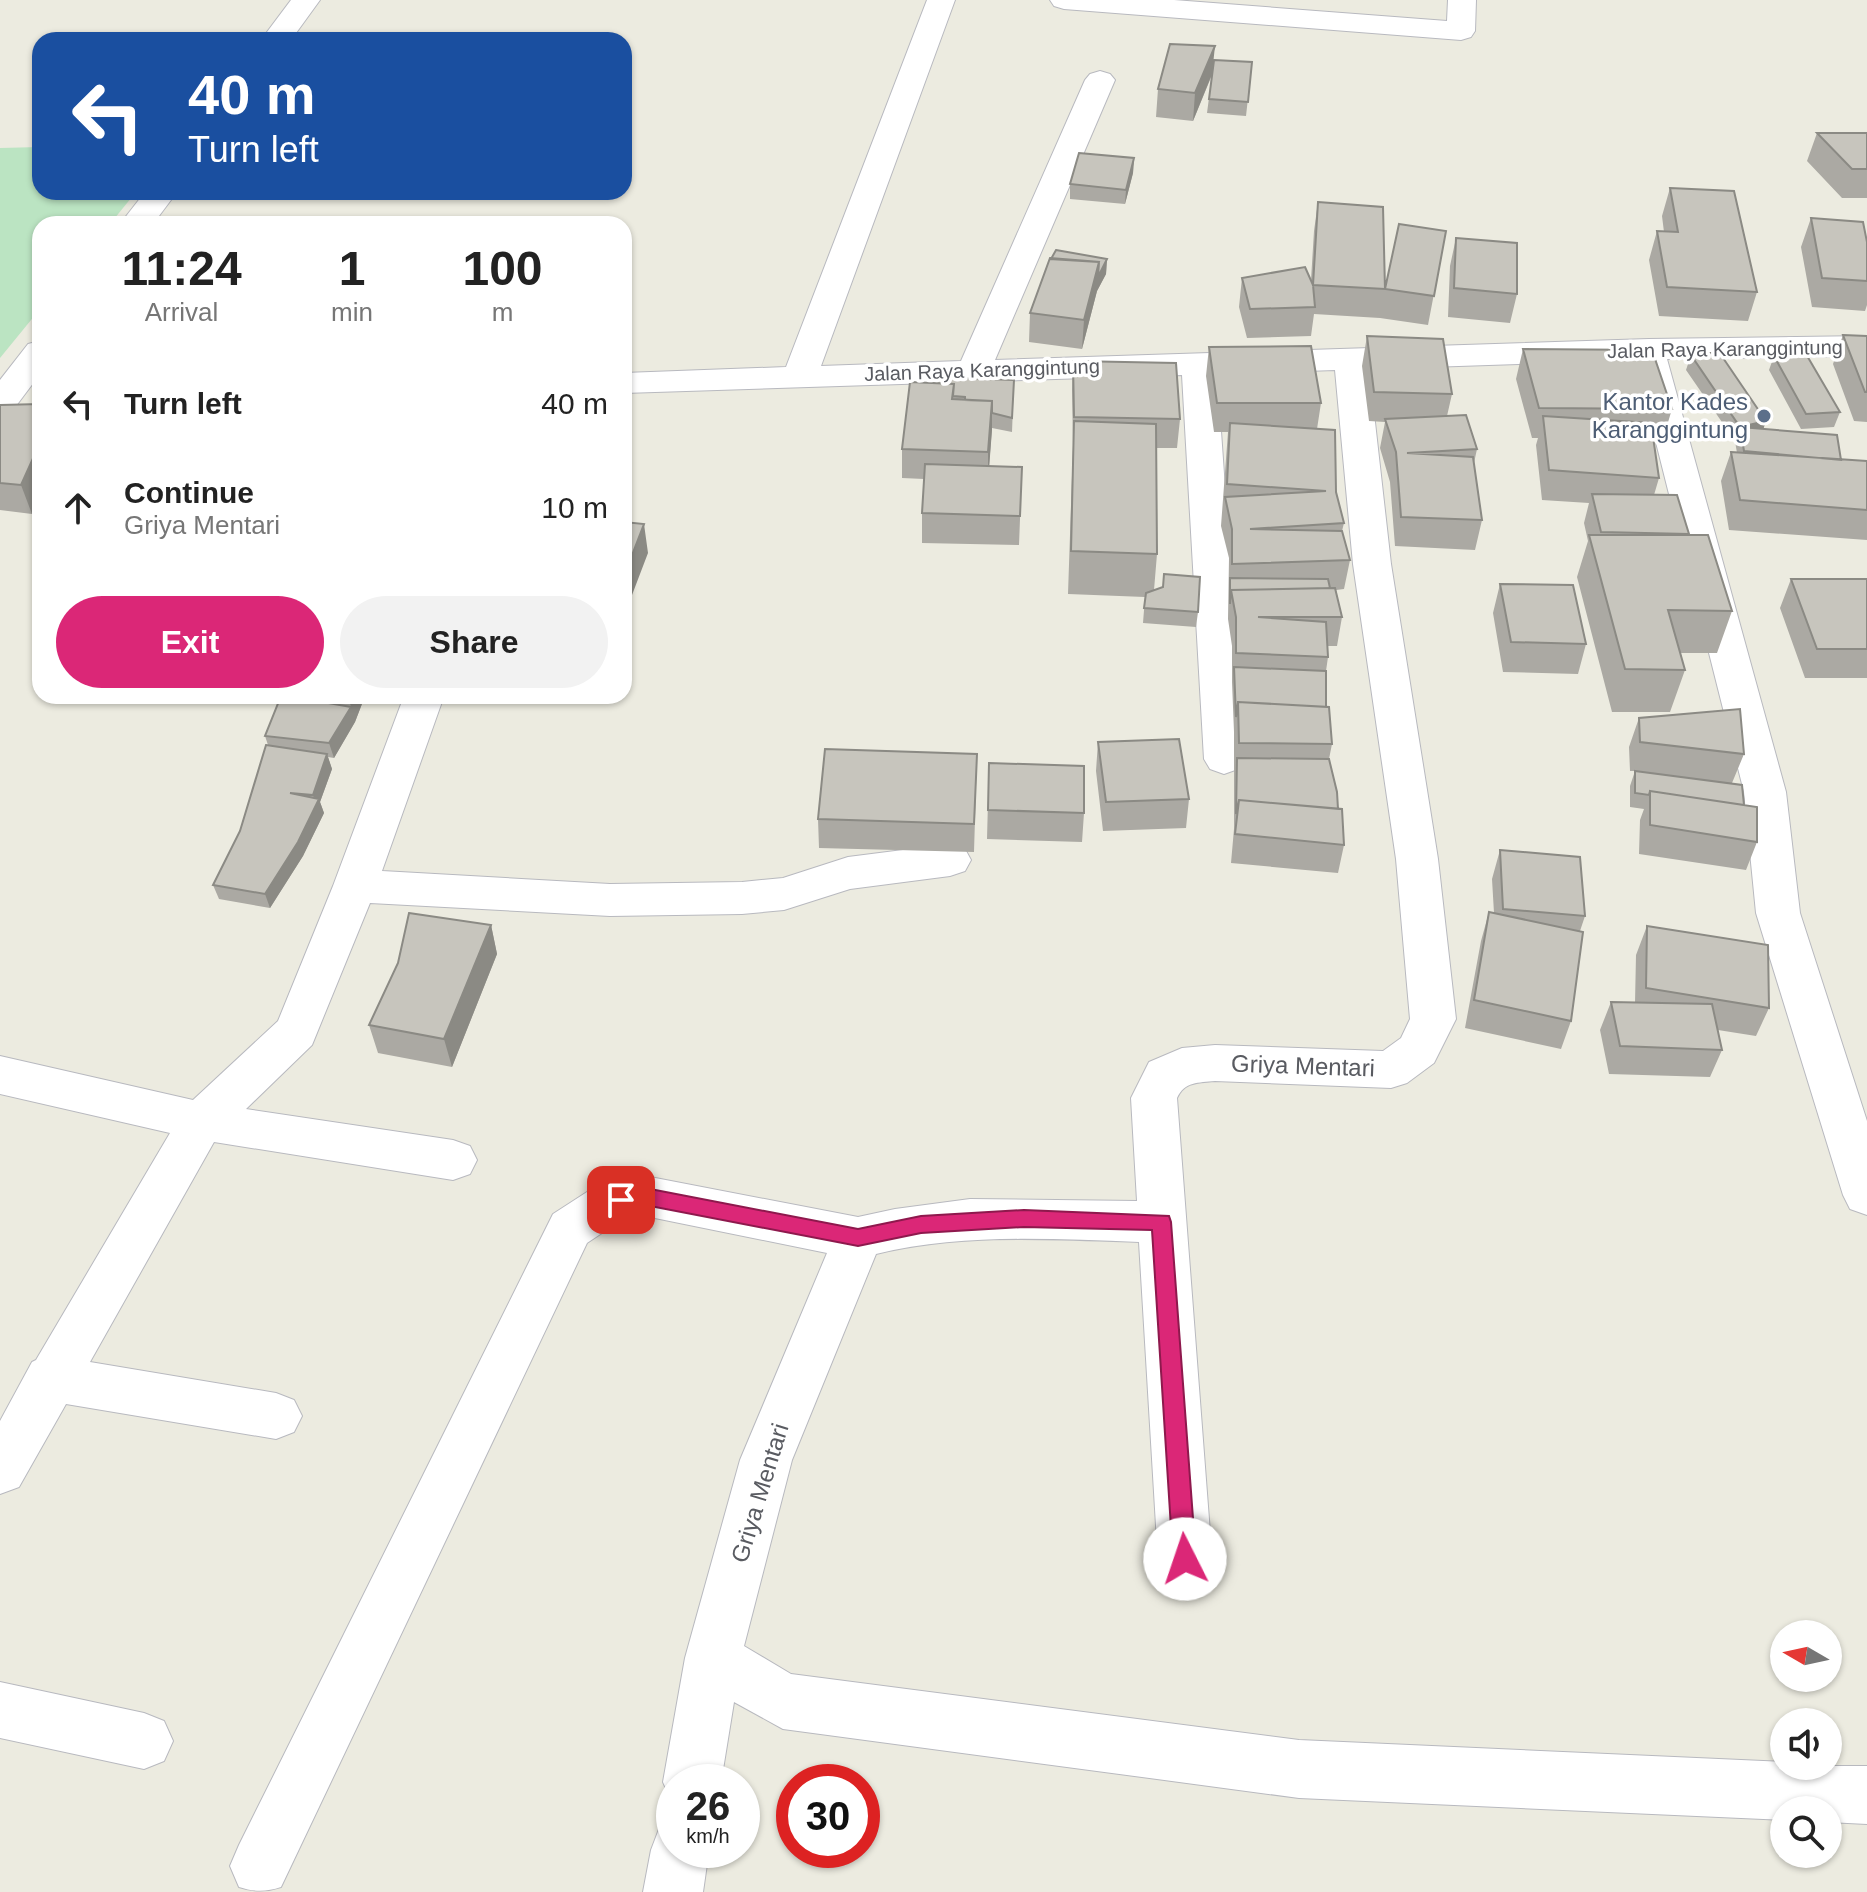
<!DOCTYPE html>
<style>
body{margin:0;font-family:Helvetica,sans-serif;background:#f2f2f2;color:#222;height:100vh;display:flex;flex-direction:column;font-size:30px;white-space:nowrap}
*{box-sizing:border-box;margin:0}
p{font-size:26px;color:#767676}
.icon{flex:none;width:44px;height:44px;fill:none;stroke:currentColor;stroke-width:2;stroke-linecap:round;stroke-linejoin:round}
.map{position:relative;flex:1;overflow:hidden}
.panel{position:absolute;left:32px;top:216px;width:600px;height:488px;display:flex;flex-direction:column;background:#fff;border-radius:24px;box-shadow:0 2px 6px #0004}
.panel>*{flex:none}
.top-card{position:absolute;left:32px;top:32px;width:600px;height:168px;border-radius:24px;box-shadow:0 2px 6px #0004;background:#1a4fa0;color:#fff;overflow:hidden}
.needle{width:52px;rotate:279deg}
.tools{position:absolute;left:1770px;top:1620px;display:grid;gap:16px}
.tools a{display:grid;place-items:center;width:72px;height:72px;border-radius:50%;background:#fff;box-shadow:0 2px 6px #0004;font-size:40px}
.speed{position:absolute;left:656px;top:1764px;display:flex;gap:16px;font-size:40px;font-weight:700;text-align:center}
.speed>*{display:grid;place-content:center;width:104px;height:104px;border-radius:50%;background:#fff;box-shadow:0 2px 6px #0004;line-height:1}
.speed small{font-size:20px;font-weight:400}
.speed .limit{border:12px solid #d22;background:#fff;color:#111}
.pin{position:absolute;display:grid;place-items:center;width:68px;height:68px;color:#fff;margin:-34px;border-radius:16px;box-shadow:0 4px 12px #0006}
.me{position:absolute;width:88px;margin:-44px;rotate:356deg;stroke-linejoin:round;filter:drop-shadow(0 0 6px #0008)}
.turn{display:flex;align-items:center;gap:28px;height:168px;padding:0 24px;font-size:36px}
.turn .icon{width:104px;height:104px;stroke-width:2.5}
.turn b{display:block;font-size:56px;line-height:68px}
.eta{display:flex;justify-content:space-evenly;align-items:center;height:136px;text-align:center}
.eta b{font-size:48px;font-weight:800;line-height:56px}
.button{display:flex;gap:16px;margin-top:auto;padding:16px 24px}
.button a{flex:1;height:92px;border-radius:48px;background:#db2777;color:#fff;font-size:32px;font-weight:800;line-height:92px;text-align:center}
.button a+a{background:#f2f2f2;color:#222}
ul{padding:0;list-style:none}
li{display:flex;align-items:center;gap:24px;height:104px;padding:0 24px}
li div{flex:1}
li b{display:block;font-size:30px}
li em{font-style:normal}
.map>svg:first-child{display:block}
.green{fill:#bbe4c2}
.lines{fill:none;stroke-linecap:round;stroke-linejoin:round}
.street-casing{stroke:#b8b9bf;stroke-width:2}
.street{fill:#fff;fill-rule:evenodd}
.wall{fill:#aba9a3}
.shaded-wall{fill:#8b8a84}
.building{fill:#c7c5bd;stroke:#8b8a84;stroke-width:2}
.route{fill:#db2777;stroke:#8e194d;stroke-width:2}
.service-dot{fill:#5c6f8a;stroke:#fff;stroke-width:3}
.labels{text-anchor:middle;stroke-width:7;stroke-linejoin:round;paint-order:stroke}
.far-street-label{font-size:20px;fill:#595b61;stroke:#fff}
.service-label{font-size:24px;fill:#4e5e75;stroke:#fff;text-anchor:end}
.street-label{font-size:24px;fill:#595b61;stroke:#fff}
</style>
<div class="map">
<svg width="1867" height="1892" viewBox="0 0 1867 1892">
<rect width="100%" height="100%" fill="#ecebe0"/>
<path class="green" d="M40,147V192H136L110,224H40V309L0,358V148Z"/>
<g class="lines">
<defs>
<path id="street" d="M291,0H320L291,40H261Z
M927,0H955L821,366L961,361L1085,80L1090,74L1100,71L1110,74L1115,80L995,360L1649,339L1867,336V356L1667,359L1786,792L1800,913L1867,1121V1215L1850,1209L1843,1195L1756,913L1744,792L1636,363L1638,360L1369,369L1391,564L1438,859L1456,1019L1434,1063L1407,1083L1391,1088L1215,1081C1198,1083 1185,1081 1177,1098L1212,1559L1204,1577L1185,1585L1166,1577L1158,1559L1139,1242C1051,1239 962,1233 876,1254L792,1460L744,1646L791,1674L1299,1740L1784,1762V1766H1867V1824L1828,1822V1810H1784V1820L1299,1798L783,1729L734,1702L721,1782H674V1803L672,1802L663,1782L685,1658L740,1460L827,1253L645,1216L617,1223L587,1243L281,1887C266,1892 254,1892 239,1887L230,1866L239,1845L553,1214L587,1192L645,1176L858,1217L895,1209L970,1199L1137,1201L1131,1098L1149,1062L1182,1048L1215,1045L1383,1051L1401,1038L1410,1019L1396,859L1353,564L1335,370L1217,374L1244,759L1238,769L1224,774L1210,769L1204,759L1182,375L624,393V373L786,367Z
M1050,0H1174L1447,21L1448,0H1476L1475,31L1471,37L1461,40L1064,9L1054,6Z
M145,192H177L153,224H120Z
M40,341V374L13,410L0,412V380L28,344Z
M404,696H444L382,871L610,884L742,882L783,878L848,857L950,844L965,849L971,860L965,871L950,876L850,889L784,910L742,914L610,916L370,903L312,1045L246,1109L453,1140L470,1146L477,1160L470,1174L453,1180L214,1142L90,1362L276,1393L294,1400L302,1416L294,1432L276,1439L66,1404L19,1487L0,1494V1421L32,1362L36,1360L170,1133L0,1094V1056L193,1100L278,1021L333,886Z
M0,1682L144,1713L164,1721L173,1741L164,1761L144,1769L0,1738Z
M674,1823V1850H709L703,1892H643L651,1850L659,1829Z"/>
</defs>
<use href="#street" class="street-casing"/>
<use href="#street" class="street"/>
</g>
<path class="wall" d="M1214,60L1252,62L1246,116L1207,113L1212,75L1193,121L1156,117L1158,89Z
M1817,133H1867V198H1842L1807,161Z
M1134,158L1133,173L1125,204L1070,199V184Z
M1670,188L1757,292L1748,321L1659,316L1649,260L1657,231L1664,232L1662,216Z
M1318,202L1385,289L1446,231L1428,325L1380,318L1314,314L1311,336L1247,338L1239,307L1242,278L1311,280L1314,231Z
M1811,218L1867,242V305L1865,311L1812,307L1801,247Z
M1456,238L1517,294L1510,323L1448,317L1450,266Z
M1107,259L1106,274L1097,291L1082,349L1029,342L1030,313Z
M1843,335L1867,336V422L1854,421L1833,364Z
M1367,336L1452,394L1447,416L1477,449L1474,463L1482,520L1475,550L1395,546L1390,482L1380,448L1385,422L1369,421L1362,366Z
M1209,347L1321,403L1317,429L1344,523L1342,531L1350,560L1344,589L1336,590L1342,617L1337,646H1328V657L1326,671V707L1332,744L1329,759L1344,845L1338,873L1231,863L1234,829V732L1232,682V646L1228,619L1229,558L1221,526L1228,432H1214L1206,376Z
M1523,349L1672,409L1663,439H1653L1659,478L1654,495L1688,535L1732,611L1717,653H1680L1685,670L1670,712H1612L1577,577L1588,541L1584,523L1589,503L1542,500L1536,445L1538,438H1532L1516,379Z
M1691,355L1766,421L1763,429L1841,460L1867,461V540L1729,530L1721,481L1731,452L1737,453L1735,441L1686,370Z
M1774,356L1840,412L1834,427L1801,429L1769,370Z
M1073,361L1180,419L1177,448H1156L1157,554L1154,590L1198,612L1196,627L1143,623L1145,597L1068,594L1073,446L1072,390Z
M1014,380L1012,432L992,428L989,466L1022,467L1019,545L922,543V513L924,479L902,478V449L936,383Z
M40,404V497L32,514L0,510V405Z
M1791,579H1867V678H1805L1780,608Z
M1500,584L1586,644L1578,674L1503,672L1493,613Z
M281,696H365L355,722L334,758L328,757L332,769L320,802L324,813L303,856L270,908L219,899L213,885L240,831L268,745L265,736Z
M1639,718L1744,754L1732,783L1744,805L1757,842L1746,870L1639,854L1640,820L1644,809L1630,807V786L1635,771H1630L1629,747Z
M1098,742L1189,799L1186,828L1103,831L1096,771Z
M977,754L974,852L819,848L818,819Z
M989,763L1084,813L1082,842L987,839Z
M1500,850L1585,916L1580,931L1571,1021L1561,1049L1465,1028L1481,941L1489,912L1494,913L1492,879Z
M491,925L497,954L452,1067L378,1053L369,1025Z
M1647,926L1769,1008L1756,1036L1718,1030L1722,1050L1710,1077L1609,1074L1600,1030L1611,1002L1635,1003L1636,955Z"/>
<path class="shaded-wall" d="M1215,46L1212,74L1193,121L1195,93Z
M1134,158L1133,173L1125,204L1126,190Z
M1107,259L1106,274L1097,291L1082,349L1084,320L1099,262Z
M992,401V430L988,482V452Z
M1766,421L1761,436L1740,427L1735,441L1740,427Z
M40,443V497L32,514L21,485Z
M644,524L648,553L624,616V576Z
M348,696H365L355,722L334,758L329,743L351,707Z
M327,754L332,769L320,802L324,813L303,856L270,908L265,894L316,806L313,795Z
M491,925L497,954L452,1067L444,1039Z"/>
<path class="building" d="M1170,44L1215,46L1195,93L1158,89Z
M1214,60L1252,62L1248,102L1209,99Z
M1817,133H1867V169H1852Z
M1079,153L1134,158L1126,190L1070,184Z
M1670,188L1734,191L1757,292L1667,287L1657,231L1678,232Z
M1318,202L1383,207L1385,289L1313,285Z
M1811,218L1863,222L1867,242V281L1822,278Z
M1399,224L1446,231L1434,296L1385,289Z
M1456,238L1517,243V294L1454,288Z
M1056,250L1107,259L1098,277L1099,262L1051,259Z
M1050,258L1099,262L1084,320L1030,313Z
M1305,267L1313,285L1315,307L1250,309L1242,278Z
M1843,335L1867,336V392H1865Z
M1367,336L1443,339L1452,394L1374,392Z
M1311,346L1321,403H1217L1209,347Z
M1523,349L1652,350L1672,409L1539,408Z
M1719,352L1766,421L1740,427L1691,355Z
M1806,354L1840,412L1806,414L1774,356Z
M1073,361L1176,363L1180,419L1074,417Z
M936,377L1014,380L1012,418L992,413V401L965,400V397L953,396L954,384L936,383Z
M910,382L954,384L952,399L992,401L988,452L902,449Z
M40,404V443L21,485L0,483V405Z
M1466,415L1477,449L1407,453L1473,457L1482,520L1401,517L1396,452L1385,419Z
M1543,416L1651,423L1659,478L1549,470Z
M1074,421L1156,424L1157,554L1071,551Z
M1230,423L1335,430L1336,492L1344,523L1250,529L1342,531L1350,560L1232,564V529L1225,497L1326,491L1227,484Z
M1740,427L1837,435L1841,460L1744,451Z
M1731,452L1867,461V510L1740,500Z
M925,464L1022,467L1020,516L922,513Z
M1592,494L1677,495L1689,534L1601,532Z
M624,522L644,524L624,576Z
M1589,535H1708L1732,611L1668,610L1685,670L1625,669Z
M1164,574L1200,577L1198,612L1144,608L1146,593L1163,587Z
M1230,578L1328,579L1330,588L1231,590L1230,604Z
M1791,579H1867V649H1817Z
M1500,584L1573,585L1586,644L1511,642Z
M1335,588L1342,617H1258L1326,622L1328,657L1236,653V617L1231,590Z
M1234,667L1326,671V707L1238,702L1236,717Z
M281,696H289L351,707L329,743L265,736Z
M1238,702L1329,707L1332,744L1239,743Z
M1740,709L1744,754L1640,742L1639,718Z
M1179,739L1189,799L1106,802L1098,742Z
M266,745L327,754L313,795L290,793L319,799L298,842L265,894L213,885L240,831Z
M825,749L977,754L974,824L818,819Z
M1237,758L1329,759L1337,792L1338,809L1239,800L1236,814Z
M989,763L1084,766V813L988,810Z
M1635,771L1742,785L1744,805L1650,791L1649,795L1635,793Z
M1650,791L1757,807V842L1650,825Z
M1239,800L1342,809L1344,845L1235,834Z
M1500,850L1580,857L1585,916L1503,909Z
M1489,912L1583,932L1571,1021L1474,1000Z
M409,913L491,925L444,1039L369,1025L398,963Z
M1647,926L1768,945L1769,1008L1646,988Z
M1611,1002L1712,1004L1722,1050L1620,1046Z"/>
<path class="route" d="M645,1188L858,1229L921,1216L1024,1210L1169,1216L1171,1222L1196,1559L1193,1566L1185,1570L1177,1566L1173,1559L1152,1230L1024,1227L921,1233L858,1246L645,1205L621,1209L614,1206L611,1200L614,1194Z"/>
<circle class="service-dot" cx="1764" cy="416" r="8"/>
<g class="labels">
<g class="far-street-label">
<text transform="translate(1725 349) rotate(-1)" y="7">Jalan Raya Karanggintung</text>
<text transform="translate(982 370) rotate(-2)" y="7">Jalan Raya Karanggintung</text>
</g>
<g class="service-label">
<text x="1748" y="410">Kantor Kades<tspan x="1748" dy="28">Karanggintung</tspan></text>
</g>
<g class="street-label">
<text transform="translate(1303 1066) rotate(2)" y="8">Griya Mentari</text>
<text transform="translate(760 1493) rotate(-73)" y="8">Griya Mentari</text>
</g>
</g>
</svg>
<div class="tools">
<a><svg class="needle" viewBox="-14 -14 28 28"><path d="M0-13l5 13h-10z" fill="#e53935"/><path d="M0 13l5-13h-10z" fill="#767676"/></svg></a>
<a><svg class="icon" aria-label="sound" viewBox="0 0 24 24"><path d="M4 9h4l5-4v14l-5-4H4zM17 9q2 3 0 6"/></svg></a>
<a><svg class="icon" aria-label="search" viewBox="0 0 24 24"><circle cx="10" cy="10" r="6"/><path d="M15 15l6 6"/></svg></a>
</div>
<div class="speed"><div>26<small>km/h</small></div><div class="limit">30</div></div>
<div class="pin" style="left:621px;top:1200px;background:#d93025"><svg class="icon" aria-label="arrive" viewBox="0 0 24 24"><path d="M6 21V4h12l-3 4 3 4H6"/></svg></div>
<svg class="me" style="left:1185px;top:1559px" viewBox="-20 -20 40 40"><circle r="19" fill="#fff"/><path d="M0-13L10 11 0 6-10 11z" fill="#db2777"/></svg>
<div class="top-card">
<div class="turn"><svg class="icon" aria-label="left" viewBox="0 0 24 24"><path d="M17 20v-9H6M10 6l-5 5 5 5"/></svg><div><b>40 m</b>Turn left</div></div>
</div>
<section class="panel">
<div class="eta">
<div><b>11:24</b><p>Arrival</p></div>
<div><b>1</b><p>min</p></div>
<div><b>100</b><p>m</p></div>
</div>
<ul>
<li><svg class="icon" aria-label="left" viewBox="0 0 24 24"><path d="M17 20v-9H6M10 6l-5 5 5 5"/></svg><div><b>Turn left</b></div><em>40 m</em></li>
<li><svg class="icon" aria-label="ahead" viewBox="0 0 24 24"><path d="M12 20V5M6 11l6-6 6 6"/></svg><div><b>Continue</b><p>Griya Mentari</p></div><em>10 m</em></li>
</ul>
<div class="button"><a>Exit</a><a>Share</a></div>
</section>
</div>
